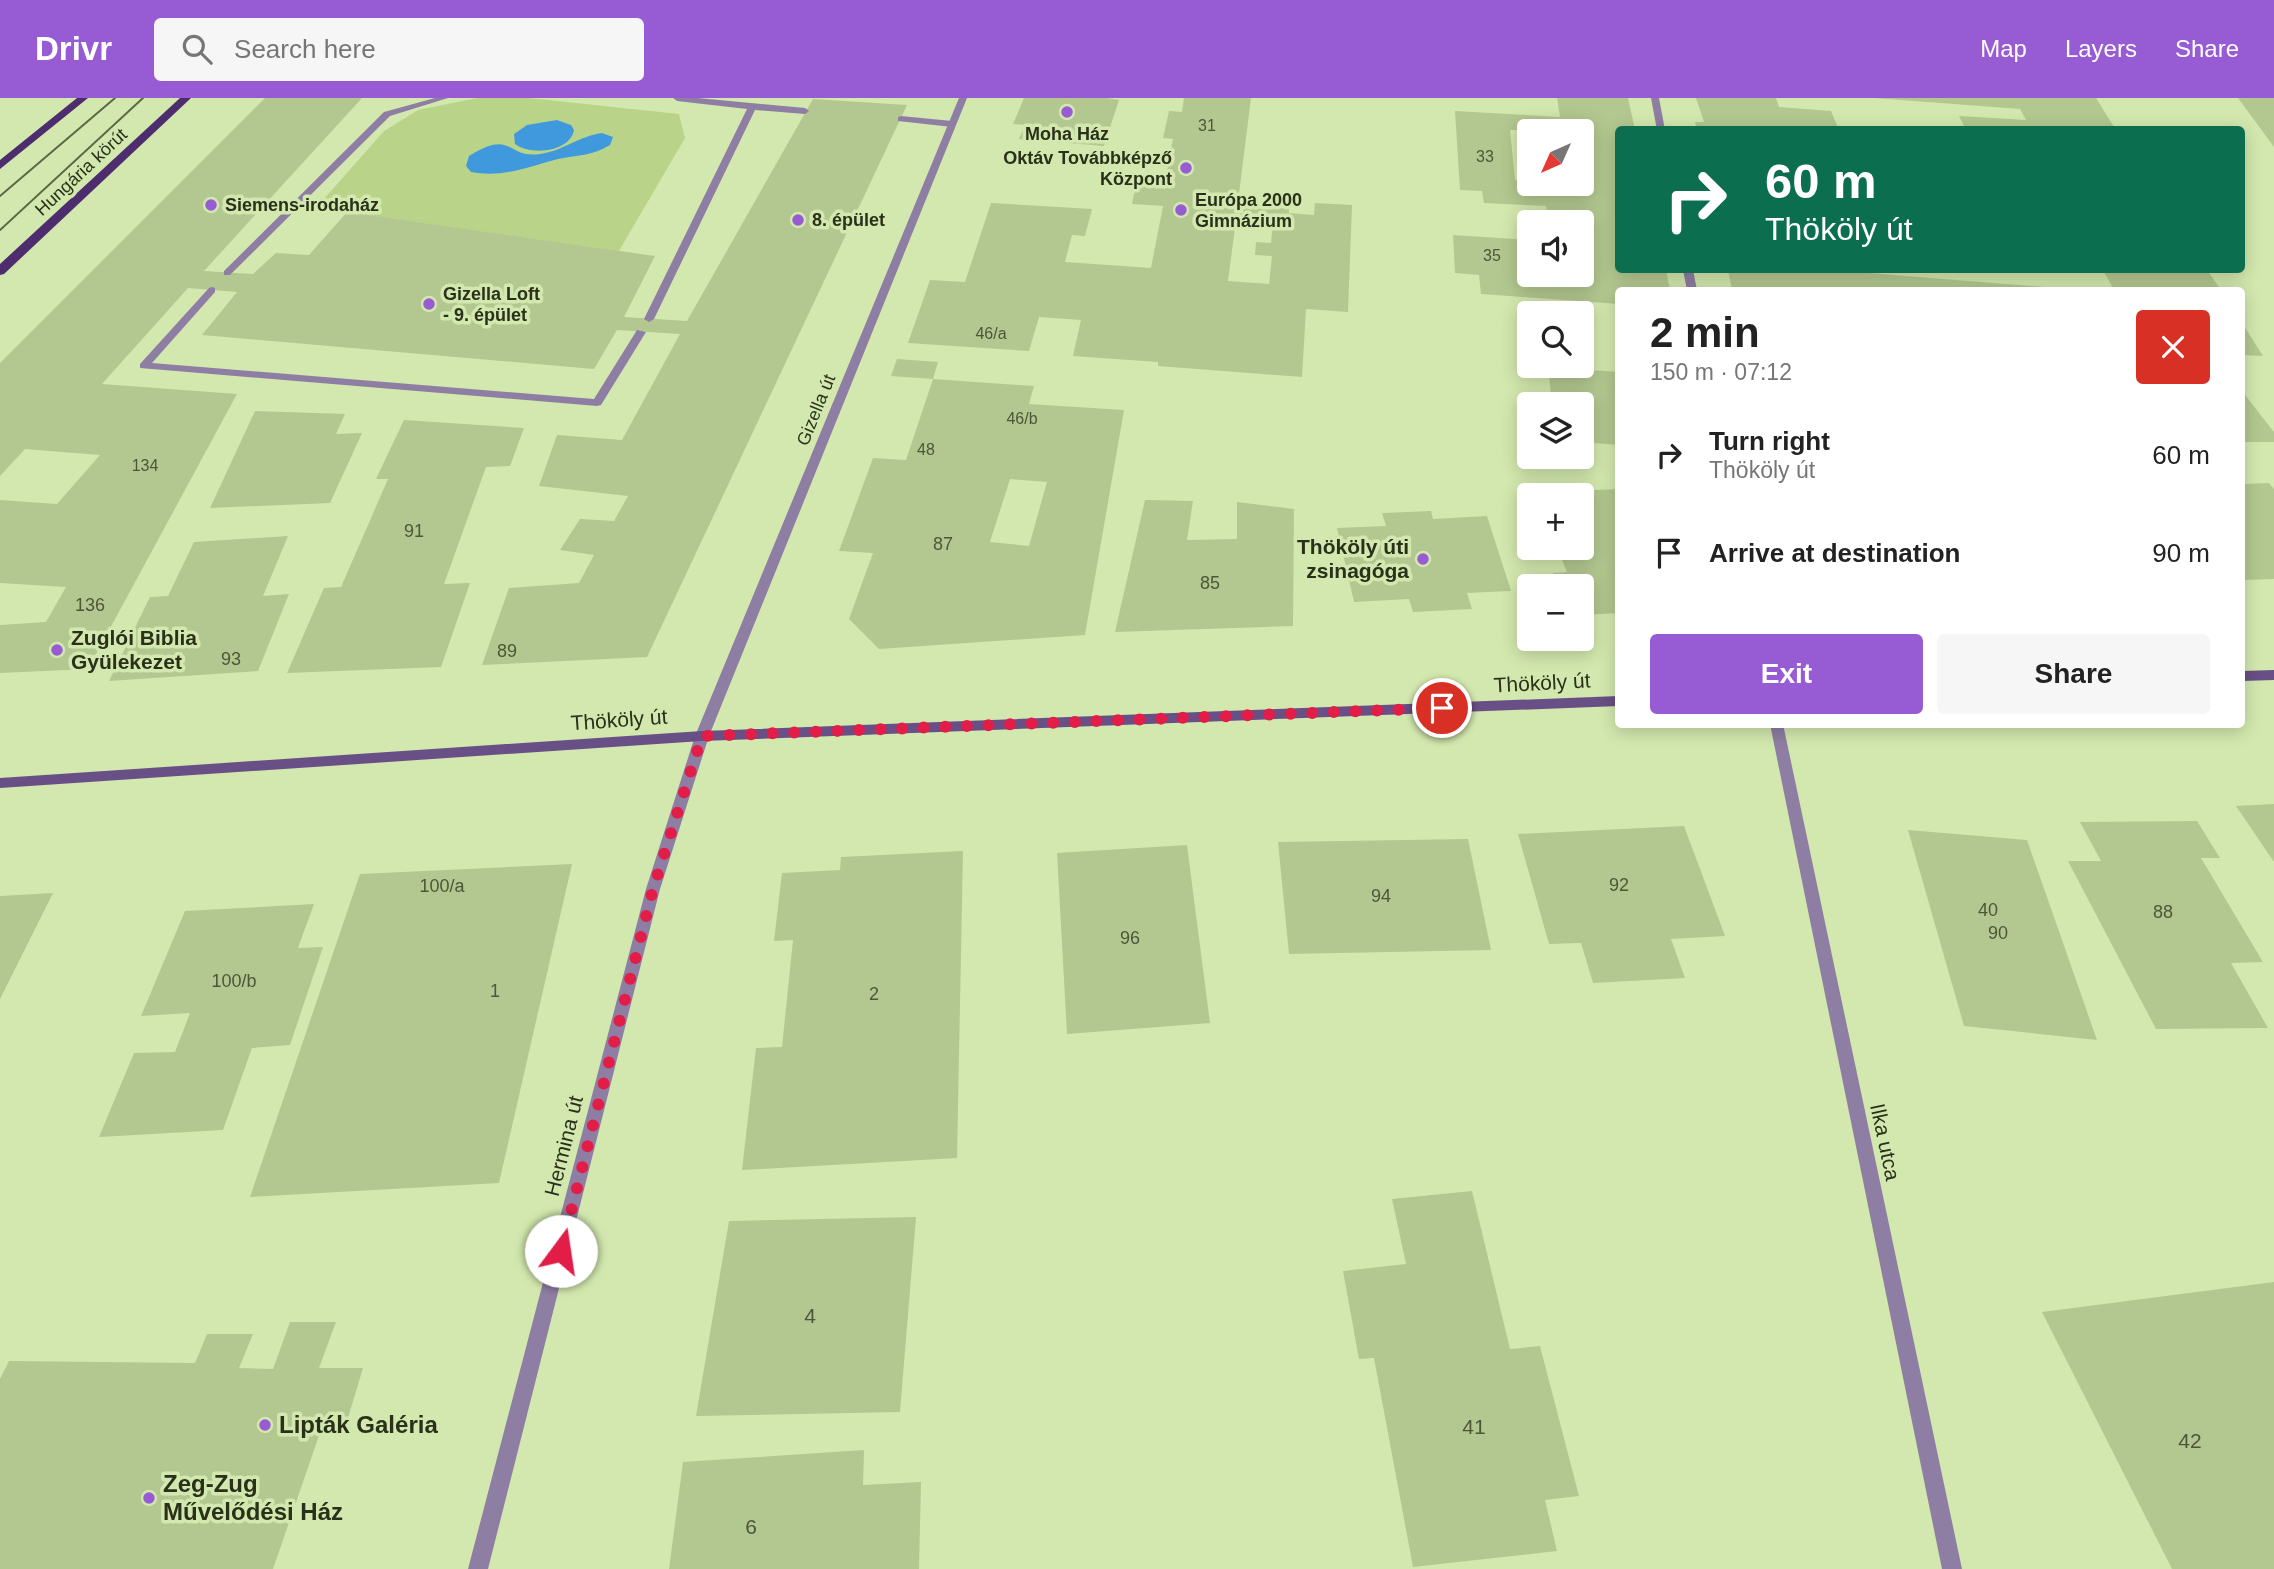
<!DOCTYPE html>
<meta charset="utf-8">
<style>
body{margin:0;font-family:Helvetica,sans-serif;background:#f6f6f6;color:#222;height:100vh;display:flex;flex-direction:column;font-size:26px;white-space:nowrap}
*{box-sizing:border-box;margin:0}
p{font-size:23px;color:#767676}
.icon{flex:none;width:38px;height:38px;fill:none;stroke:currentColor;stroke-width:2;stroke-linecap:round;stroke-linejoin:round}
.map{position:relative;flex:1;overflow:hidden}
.side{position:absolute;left:1615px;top:189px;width:630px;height:441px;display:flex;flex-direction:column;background:#fff;border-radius:7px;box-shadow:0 4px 18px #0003}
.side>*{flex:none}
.banner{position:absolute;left:1615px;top:28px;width:630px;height:147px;border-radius:7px;box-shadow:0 4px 18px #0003;background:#0b6e4f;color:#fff;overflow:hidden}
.needle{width:46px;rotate:225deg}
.fabs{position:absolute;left:1517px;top:21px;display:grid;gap:14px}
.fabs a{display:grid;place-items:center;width:77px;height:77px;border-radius:7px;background:#fff;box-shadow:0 4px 18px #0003;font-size:35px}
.pin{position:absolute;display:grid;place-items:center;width:60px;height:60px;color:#fff;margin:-30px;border:4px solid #fff;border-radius:50%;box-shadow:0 2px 7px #0007}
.me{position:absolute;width:77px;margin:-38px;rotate:14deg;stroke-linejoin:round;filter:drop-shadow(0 0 5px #0008)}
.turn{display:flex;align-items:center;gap:24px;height:147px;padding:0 35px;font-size:32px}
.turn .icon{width:91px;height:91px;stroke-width:2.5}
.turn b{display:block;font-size:49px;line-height:60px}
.round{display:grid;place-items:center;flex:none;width:74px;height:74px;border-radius:7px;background:#f6f6f6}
.overview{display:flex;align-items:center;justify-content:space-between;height:119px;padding:0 35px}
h1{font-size:42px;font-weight:600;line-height:52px}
.button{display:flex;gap:14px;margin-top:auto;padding:14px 35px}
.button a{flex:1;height:80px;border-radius:7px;background:#975bd3;color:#fff;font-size:28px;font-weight:600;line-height:80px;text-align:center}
.button a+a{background:#f6f6f6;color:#222}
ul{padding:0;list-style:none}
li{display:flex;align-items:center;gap:21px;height:98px;padding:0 35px}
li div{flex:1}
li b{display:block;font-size:26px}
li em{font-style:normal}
header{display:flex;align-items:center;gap:42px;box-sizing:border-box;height:98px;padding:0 35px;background:#975bd3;color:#fff}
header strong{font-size:33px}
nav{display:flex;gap:38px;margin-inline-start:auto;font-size:24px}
.search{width:490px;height:63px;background:#f6f6f6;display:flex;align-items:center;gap:18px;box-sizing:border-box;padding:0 24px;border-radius:7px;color:#767676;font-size:26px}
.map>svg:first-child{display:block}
.green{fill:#b9d489}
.water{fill:#4099dc}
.building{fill:#b3c890;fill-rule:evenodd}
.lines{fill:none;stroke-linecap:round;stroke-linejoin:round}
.service{fill:#8e7ea3;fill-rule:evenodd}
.minor{fill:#8e7ea3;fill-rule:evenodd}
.secondary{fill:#684f85;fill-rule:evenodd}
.primary{fill:#4d2d6e;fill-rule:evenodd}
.tram{stroke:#5b6746;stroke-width:2}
.route{stroke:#e11d48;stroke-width:12;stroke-dasharray:0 21.6}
.poi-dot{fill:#975bd3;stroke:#d3e8ae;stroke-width:2.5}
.labels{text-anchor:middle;stroke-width:7;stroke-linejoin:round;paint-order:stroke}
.far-number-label{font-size:16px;fill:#4c5738}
.far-poi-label{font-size:18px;font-weight:bold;fill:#29311a;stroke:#d3e8ae;text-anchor:start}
.far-street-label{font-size:18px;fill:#29311a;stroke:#d3e8ae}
.number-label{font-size:18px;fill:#4c5738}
.poi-label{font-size:21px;font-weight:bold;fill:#29311a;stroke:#d3e8ae;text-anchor:end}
.street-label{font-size:21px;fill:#29311a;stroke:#d3e8ae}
.near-number-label{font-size:21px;fill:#4c5738}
.near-poi-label{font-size:24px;font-weight:bold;fill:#29311a;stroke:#d3e8ae;text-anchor:start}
</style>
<header>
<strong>Drivr</strong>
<div class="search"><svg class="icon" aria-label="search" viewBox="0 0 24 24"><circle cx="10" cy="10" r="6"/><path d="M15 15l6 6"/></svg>Search here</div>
<nav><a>Map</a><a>Layers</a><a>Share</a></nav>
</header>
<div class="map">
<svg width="2274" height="1471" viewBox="0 0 2274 1471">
<rect width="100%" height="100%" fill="#d3e8ae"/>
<path class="green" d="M477,0H529L679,16L685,40L619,153L316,110L384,33L418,12Z"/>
<path class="water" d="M557,22L571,27L574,32C570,54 531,58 515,46L514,36L527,27Z
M602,35L613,39L610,47C593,58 576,57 558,61C528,69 502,80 471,74L466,68L469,58C513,30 506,61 540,56C563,53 579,38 602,35Z"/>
<path class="building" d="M265,0H362L204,173L253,176L276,155L309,157L347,114L655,158L624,219L687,223L813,1L907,7L647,559L482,567L509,490L579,485L594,457L560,452L580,421L614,423L628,398L539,388L557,337L622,342L680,236L617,232L594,271L202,237L237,194L188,190L102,286L237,296L88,571L0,575V527L46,524L66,489L0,485V402L57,406L100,357L25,351L0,378V265Z
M1024,0H1107L1119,2L1104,48L1019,41L1025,27L1013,26Z
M1184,0H1251L1238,104L1289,107V115L1314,117L1315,105L1352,107L1348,214L1306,211L1302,279L1158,268V264L1073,258L1081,222L1039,219L1029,253L908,245L930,182L965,184L991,105L1092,111L1085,138L1072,137L1065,164L1151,170L1163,108L1132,106L1138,77L1166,78L1173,41L1163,40L1169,13L1182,14ZM1236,122L1273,124L1271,145L1256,144L1255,157L1272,158L1269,186L1228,183Z
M1557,0H1628L1635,32H1619V172H1666L1670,192H1619V206L1481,196L1479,177L1455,175L1453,137L1530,142V177H1582V124H1548L1546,108L1484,105L1482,93L1460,92L1455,13L1560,19ZM1510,32L1582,33V86H1530V83L1515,82Z
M1696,0H1776L1779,9L1831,13L1839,32H1697L1695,24H1704Z
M1874,0H2096L2116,32H1966L1959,18L2026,22L2020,11Z
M2238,0H2274V49Z
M1728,172H1831L2081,192H1732Z
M2103,172H2207L2221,192H2114Z
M2242,225L2263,258L2242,257Z
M897,261L938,264L933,281L891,278Z
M1548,269L1619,274V347L1582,344V306H1552Z
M933,281L1034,288L1029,306L1124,312L1085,537L879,551L849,521L873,455L839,453L873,360L906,362ZM1010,381L1047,384L1029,448L990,444Z
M2242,293L2274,334V344H2242Z
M255,313L345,316L336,336L362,335L330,405L210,410Z
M404,322L524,330L510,368L486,369L444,486L470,485L441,569L287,575L324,490L341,489L388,381H376Z
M2269,385L2274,391V481L2242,482V386Z
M1619,391V515L1582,517V488H1558L1553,475L1567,474L1557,450H1582V397H1553L1552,394Z
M1145,402L1193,403L1187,442L1237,441V404L1294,411L1293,528L1115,534Z
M1431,413L1433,421L1487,418L1511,493L1467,495L1472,511L1413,514L1409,501L1354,504L1337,430L1386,428L1382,415Z
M288,438L263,498L289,496L258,573L109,583L150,499L168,498L194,444Z
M2274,706V764L2236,708Z
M2197,723L2220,760H2201L2263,864L2231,865L2268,930L2156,931L2068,763H2101L2080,724Z
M1684,728L1725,838L1671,841L1685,880L1593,885L1581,845L1549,846L1518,736Z
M1908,732L2027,742L2097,942L1964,928Z
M1468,741L1491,852L1289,856L1278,744Z
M1187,747L1210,925L1067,936L1057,755Z
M963,753L957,1060L742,1072L756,950L782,949L793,842L774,843L782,775L840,772L841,759Z
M572,766L499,1085L250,1099L360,776Z
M53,795L0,901V798Z
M314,806L298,850L323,849L290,947L252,950L223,1032L99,1039L134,955L175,954L190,915L141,918L185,813Z
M1472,1093L1510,1251L1540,1248L1579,1398L1545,1402L1557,1453L1413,1469L1374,1260L1359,1261L1343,1173L1406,1166L1392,1101Z
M916,1119L900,1314L696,1318L729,1123Z
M2274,1184V1471H2172L2042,1214Z
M290,1224H336L319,1270H363L345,1330L322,1329L273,1471H0V1281L9,1263L195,1265L207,1236H253L239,1270L273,1271Z
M864,1352L863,1387L921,1384L919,1471H669L683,1364Z"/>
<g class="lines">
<path class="service" d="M435,0H448L390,18L230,177H224V173L384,14Z
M673,0H698L805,10L809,13L805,16L755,12L654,221L649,224L644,221L747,11L677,3Z
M901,18L952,23L956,26L952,29L898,23V19Z
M212,189L215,190V194L152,265L594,301L637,232L646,234L601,307L597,308L140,270V266L209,190Z"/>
<path class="minor" d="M959,0H967L709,638L660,791L488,1471H468L646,791L695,638Z
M1651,0H1659L1665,32H1657Z
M1683,172H1693L1697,192H1687Z
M1770,626H1783L1962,1471H1942Z"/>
<path class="secondary" d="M2274,572V582L2242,583V573Z
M1619,598V608L702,643L0,690V680L702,633Z"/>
<path class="primary" d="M77,0H88L0,71V62Z
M180,0H191L4,176L0,177V166Z"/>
<path class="tram" d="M0,98L115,0
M0,132L143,0"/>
</g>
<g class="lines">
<path class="route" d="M561,1153L653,791L702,638L1442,610"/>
</g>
<g class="poi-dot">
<circle cx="1067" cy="14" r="7"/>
<circle cx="1186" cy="70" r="7"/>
<circle cx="211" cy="107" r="7"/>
<circle cx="1181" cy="112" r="7"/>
<circle cx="798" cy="122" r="7"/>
<circle cx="429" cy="206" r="7"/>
<circle cx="1423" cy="461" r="7"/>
<circle cx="57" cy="552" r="7"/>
<circle cx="265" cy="1327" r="7"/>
<circle cx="149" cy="1400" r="7"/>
</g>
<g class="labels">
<g class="far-number-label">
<text x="1207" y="33">31</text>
<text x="1485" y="64">33</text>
<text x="1492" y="163">35</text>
<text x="991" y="241">46/a</text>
<text x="1022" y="326">46/b</text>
<text x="926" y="357">48</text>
<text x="145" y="373">134</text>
</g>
<g class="far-poi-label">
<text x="1067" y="42" text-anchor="middle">Moha Ház</text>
<text x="1172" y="66" text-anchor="end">Oktáv Továbbképző<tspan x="1172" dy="21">Központ</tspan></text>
<text x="1195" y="108">Európa 2000<tspan x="1195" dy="21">Gimnázium</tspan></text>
<text x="225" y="113">Siemens-irodaház</text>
<text x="812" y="128">8. épület</text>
<text x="443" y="202">Gizella Loft<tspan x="443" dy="21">- 9. épület</tspan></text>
</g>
<g class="far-street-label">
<text transform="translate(81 74) rotate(-43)" y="6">Hungária körút</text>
<text transform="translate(816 312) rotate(-68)" y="6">Gizella út</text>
</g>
<g class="number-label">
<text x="414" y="439">91</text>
<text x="943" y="452">87</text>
<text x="1210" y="491">85</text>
<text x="90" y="513">136</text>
<text x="507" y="559">89</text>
<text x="231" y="567">93</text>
<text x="1619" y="793">92</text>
<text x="442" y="794">100/a</text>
<text x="1381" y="804">94</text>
<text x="1988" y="818">40</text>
<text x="2163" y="820">88</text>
<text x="1998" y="841">90</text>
<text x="1130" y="846">96</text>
<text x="234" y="889">100/b</text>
<text x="495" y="899">1</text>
<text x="874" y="902">2</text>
</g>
<g class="poi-label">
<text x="1409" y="456">Thököly úti<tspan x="1409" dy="24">zsinagóga</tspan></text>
<text x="71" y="547" text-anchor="start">Zuglói Biblia<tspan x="71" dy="24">Gyülekezet</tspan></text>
</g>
<g class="street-label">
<text transform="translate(1542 585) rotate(-3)" y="7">Thököly út</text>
<text transform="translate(619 622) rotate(-4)" y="7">Thököly út</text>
<text transform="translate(1885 1044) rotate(78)" y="7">Ilka utca</text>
<text transform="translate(564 1048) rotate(-76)" y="7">Hermina út</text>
</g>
<g class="near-number-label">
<text x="810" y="1225">4</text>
<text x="1474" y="1336">41</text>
<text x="2190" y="1350">42</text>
<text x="751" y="1436">6</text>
</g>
<g class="near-poi-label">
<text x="279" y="1335">Lipták Galéria</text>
<text x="163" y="1394">Zeg-Zug<tspan x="163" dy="28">Művelődési Ház</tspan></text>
</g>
</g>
</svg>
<div class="fabs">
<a><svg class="needle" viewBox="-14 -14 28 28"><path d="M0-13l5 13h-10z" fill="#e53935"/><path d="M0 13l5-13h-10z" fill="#767676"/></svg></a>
<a><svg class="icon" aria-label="sound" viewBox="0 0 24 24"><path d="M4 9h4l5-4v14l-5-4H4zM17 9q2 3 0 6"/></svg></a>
<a><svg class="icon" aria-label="search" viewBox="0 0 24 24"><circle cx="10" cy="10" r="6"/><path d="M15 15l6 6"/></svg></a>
<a><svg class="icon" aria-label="layers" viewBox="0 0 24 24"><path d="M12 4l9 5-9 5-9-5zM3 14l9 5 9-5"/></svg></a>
<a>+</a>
<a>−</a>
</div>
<div class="pin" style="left:1442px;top:610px;background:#d93025"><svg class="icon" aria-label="arrive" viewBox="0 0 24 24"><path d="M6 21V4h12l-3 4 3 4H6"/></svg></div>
<svg class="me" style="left:561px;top:1153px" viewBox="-20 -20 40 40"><circle r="19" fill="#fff"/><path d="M0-13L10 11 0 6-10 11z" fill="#e11d48"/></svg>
<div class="banner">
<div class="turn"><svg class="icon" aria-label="right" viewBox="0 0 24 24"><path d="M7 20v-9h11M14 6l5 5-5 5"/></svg><div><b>60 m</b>Thököly út</div></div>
</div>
<section class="side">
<div class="overview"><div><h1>2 min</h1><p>150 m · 07:12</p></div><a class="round" style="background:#d93025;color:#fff"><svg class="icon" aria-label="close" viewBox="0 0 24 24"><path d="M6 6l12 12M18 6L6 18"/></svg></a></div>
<ul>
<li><svg class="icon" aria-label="right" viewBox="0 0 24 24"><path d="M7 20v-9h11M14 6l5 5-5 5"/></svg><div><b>Turn right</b><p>Thököly út</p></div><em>60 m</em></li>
<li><svg class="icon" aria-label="arrive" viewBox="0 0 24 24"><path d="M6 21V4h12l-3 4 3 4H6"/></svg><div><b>Arrive at destination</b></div><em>90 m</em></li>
</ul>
<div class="button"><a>Exit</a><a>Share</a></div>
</section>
</div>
